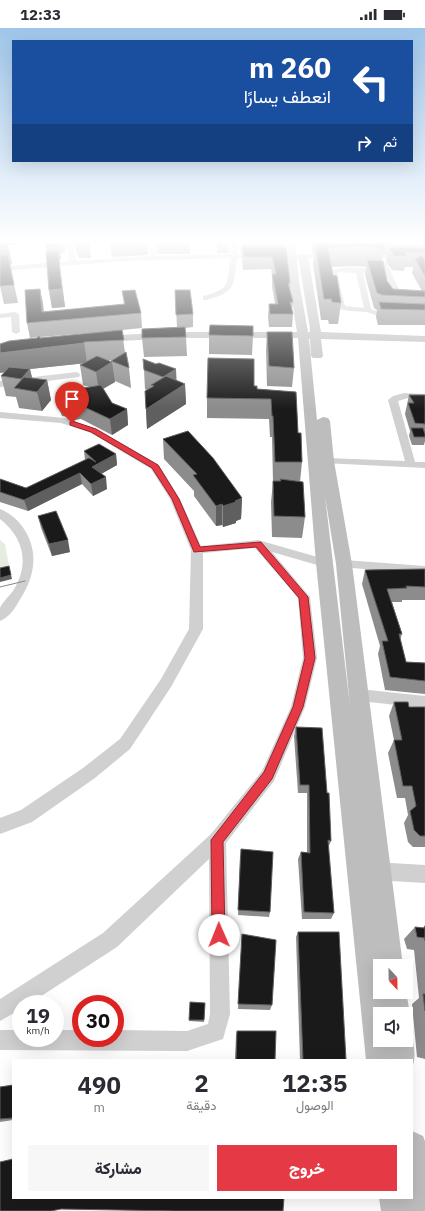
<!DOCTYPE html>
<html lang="ar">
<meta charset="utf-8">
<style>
body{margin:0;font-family:"IBM Plex Sans",Vazirmatn,sans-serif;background:#f7f7f7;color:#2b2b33;direction:rtl;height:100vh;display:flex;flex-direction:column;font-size:15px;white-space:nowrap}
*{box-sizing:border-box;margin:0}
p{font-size:13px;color:#7c7c81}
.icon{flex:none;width:22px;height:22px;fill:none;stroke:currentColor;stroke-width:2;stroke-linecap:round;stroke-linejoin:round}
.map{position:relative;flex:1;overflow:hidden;direction:ltr}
.side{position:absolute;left:12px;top:1031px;width:401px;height:140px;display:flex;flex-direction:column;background:#fff;border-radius:0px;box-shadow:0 4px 16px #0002;direction:rtl}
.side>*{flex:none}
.guide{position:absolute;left:12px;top:12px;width:401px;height:122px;border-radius:0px;box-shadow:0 4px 16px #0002;direction:rtl;background:#1a4fa0;color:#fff;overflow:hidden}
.needle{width:26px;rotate:158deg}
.controls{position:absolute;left:373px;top:931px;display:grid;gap:8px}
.controls a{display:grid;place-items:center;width:40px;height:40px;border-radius:0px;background:#fff;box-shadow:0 4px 16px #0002;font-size:20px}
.speed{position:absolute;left:12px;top:967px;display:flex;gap:8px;font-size:20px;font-weight:700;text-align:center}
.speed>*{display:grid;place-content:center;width:52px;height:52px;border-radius:50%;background:#fff;box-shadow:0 4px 16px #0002;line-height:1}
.speed small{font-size:10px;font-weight:400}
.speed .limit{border:6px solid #d22;background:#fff;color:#111}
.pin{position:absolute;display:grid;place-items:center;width:34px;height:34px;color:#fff;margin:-41px -17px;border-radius:50% 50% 50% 0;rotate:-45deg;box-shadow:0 0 4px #0007}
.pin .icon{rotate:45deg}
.me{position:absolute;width:44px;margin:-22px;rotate:359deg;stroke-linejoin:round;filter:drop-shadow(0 0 3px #0008)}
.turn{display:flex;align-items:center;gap:14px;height:84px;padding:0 16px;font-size:18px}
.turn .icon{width:52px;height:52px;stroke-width:2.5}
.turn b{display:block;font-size:28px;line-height:34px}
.then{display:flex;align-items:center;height:38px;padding:0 16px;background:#0003;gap:8px;font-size:15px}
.eta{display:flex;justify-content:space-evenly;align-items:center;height:68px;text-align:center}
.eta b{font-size:24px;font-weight:800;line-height:28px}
.cta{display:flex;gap:8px;margin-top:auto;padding:8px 16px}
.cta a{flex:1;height:46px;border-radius:0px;background:#e63946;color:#fff;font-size:16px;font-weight:800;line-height:46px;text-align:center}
.cta a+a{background:#f7f7f7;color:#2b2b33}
.status{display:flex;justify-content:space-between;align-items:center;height:28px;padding:0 20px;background:#fff;direction:ltr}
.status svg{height:11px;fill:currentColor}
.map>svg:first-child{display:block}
.green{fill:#e6ecdf}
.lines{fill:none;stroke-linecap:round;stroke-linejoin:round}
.minor{fill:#d0d0d0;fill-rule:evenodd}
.secondary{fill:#bdbdbd;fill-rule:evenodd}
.tram{stroke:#888;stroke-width:1}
.wall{fill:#8c8c8c;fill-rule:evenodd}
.shaded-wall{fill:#5f5f5f}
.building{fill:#1a1a1a;stroke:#5f5f5f}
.route{fill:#e63946;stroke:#96252e}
</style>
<div class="status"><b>12:33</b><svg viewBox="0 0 49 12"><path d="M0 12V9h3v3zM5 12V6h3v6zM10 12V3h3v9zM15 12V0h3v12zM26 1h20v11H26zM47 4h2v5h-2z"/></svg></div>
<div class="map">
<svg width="425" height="1183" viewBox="0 0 425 1183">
<rect width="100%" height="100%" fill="#fff"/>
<path class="green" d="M0,512L5,516L9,538L0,540Z"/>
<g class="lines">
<path class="minor" d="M66,215H72L76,233L150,228L149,215H155L156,228L230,226L232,215H238L237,226H332L335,228L332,230H237C233,258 237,264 206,272H203V268C231,261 227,256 230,230L124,233L0,243V239L69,233Z
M365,227L425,229V233L363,230V228Z
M384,234L387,236L403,270L425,273V277L410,276L397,273L385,246L363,245L371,281L379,284L425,286V290L378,288L367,284L350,283L339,281L330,244C339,236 371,241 383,242L381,236ZM339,244L356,245L364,280L345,278L337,245Z
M15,284L19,286L20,304L16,306L12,304L11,289L0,290V286Z
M76,344L79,345L80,347L79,349L0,359V353Z
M404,365L425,366V372L408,370L398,373L415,434H425V440L323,435L322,433L327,430L405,433L388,372L393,368Z
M0,384L65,390L97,401L159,437L180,471L201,518L258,512L328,532L330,535L328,538L324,539L272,524L310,569L317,630L305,679L274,753L226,815L230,986L223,1011L187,1023L0,1022V1002H21V1010H55V1002H81V1010H115V1002L187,1003L208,996L210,986L209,831L117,919L29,976H21V981L0,993V971L103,905L211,806L262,743L291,679L303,630L298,570L255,520L203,525V601L171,659L130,721L95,750L32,794L0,806V790L21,782L83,740L120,711L161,651L189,601L191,522L170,471L151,441L91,405L61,395L0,390Z
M0,481C8,484 17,491 22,498C40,523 35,549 19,573C15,581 8,590 0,593C0,589 0,584 0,580C1,576 10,567 13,563C30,536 24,510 0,491Z
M344,532L425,538V546L340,539L338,536L340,533Z
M359,661L425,668V680L359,673L354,671L352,667L354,663Z
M374,834L425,837V855L374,852L368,849L365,843L368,837Z"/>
<path class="secondary" d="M287,215H295L299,253L308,304H310V301L298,228L303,225L308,228L321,304L425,308V314L321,311L323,328L321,330H313L311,328L310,311H309L317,392L323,389L328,390L330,393L334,433L352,536L403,938H380V964H406V963L410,986L406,995V986H380V1012H406V1001L409,1002C414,1014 417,1028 412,1040V1032H366L316,535L298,310H180L98,314L92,311L98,308L180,304H297L289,253ZM325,468L336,536L350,678Z
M412,1103L423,1108L425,1113V1183H381L379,1170H412Z"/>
<path class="tram" d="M0,559L25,553"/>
</g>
<path class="wall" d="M0,215H26L8,217L12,236L10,237L18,275L4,276L0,258Z
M46,215H65L66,224L61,225V231L59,232L65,279L52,280L49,262L47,224Z
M73,215H89L91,230H79Z
M110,215H148V227L112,229Z
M156,215H190V226H157Z
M217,215H229V225H217Z
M241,215H284V219L290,255V261L293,274L292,282L293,286L292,299H269L268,289L269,276H275L272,259V246L271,241L243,242L242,231V225H241Z
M311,215H425V297H378L376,289L377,282L374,280L365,247L366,239L355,238L331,239L333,247L341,275L338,296H329L328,292H321L313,236L314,226H313ZM383,227H387L386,234L392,242L404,243L405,239H413L412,245L422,263L393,261L387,253L382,233Z
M40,261L43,276L44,284L124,277L122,263L141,285L142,300L122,302L125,325L129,340L131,360L115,353V354L103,361L112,375L127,381L128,397L112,407L81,391L74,392L69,389L62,388L59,380L56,365L89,359L83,357L80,337L85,335L30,341L32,351L47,352L51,372L42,383L19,380L16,369L6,368L1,348L5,344H0V316L37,310L38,309L30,310L27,295ZM102,304L40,310V309ZM107,332H113L111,333V334Z
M175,262L193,286V299L185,300L186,309L187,328L144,329L142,310L177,299Z
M267,304L294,340L292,359L267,358L266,322Z
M209,307L253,308L252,327L209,326Z
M156,336L176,341V352L185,356L186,376L147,401L146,381L147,362L145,361L144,342Z
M254,358L257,361L296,364L298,405L302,434L300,454L305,489L302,510L272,509L271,474L273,454L272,409H270L269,391L207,390V370Z
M409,367H425V413L424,417H412L409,408L410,403L405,386Z
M163,411L242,470L241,491L236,493V495L223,499L222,497L216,498L194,468V463L164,431Z
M84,423L116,426L117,437L101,446L107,461L93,468L82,456L28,483L0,474V451L26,460L85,432Z
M38,488L70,524L52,528L41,500Z
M425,541V572H402V574H392L402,606L400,612L406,634L425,635V666L385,662L378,626L380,618L362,556L365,542Z
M394,674L409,679H425V819H413L408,814L404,795L408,787L405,770H397L388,725L394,712L389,688Z
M296,699L327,765L331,813L328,820L334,885L331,891H302L298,831L301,824H307V765H298L294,708Z
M240,827L270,884L269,889L238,887Z
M425,897V1031L417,1029L412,976L419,970L414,922L407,921L404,911L415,899L423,900Z
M298,904L346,1032H300L296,909Z
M242,906L272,977L270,982L238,981Z
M205,975L204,994L189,993V992Z
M237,1003L275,1032H235L236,1007Z
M13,1057V1092L0,1094V1059Z"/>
<path class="shaded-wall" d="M7,215H26L8,217L12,236L0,239V221Z
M59,215L61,231L59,232L65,279L52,280L49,262L48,233L46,220Z
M40,261L43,276L44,293L42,284Z
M84,314L87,335L30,341L35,361L24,362L21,351L30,341L0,345V325L42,320Z
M112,334L115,354L99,363L96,344Z
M176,341L177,361L164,369L163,349Z
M47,352L51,372L42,383L37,364Z
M185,356L186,376L147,401L146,381Z
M127,381L128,397L112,407L110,391Z
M116,426L117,437L94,450L92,439Z
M80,445L82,456L28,483L24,472Z
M106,449L107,461L93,468L91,456Z
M242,470L241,491L236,493V495L223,499V478L235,473Z
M222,476V497L216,498V478Z
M68,512L70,524L52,528L49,516Z
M9,538L12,551L0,554V550Z"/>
<path class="building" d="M0,215H7L8,219L0,221Z
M46,215H59V218L58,219L46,220Z
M76,215H89L90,217H77Z
M317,215H384L383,216L385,221L359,218L328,220L333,247L337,248L341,275L332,274L331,271H324L315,216H317Z
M242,218L286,219L290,255H288L293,274H290L293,286H270L269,276H278L272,246H276L272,229H244Z
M389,219L425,220V225L404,224L407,228H394Z
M58,223L62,261L49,262L46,224Z
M0,227H8L14,257L0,258Z
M422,227L425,232V248L415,231Z
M367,232L383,233L387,253L393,261L425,263V269L382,267L377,265Z
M40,261L42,284L125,276L122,263L135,262L141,285L27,295L25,262Z
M175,262H190L193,286L176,287Z
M379,274L425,276V282L381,281Z
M210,297L253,298V308L209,307Z
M185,299L186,309L142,310V301Z
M122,302L124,312L84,314V315L0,325V316L9,313L37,310L39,308L40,310Z
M267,304H292L294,340L269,338Z
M126,324L129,340L111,333Z
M97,328L112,334L96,344L80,337Z
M208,330L254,331V358H257V361L296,364L298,405H301L302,434H275L273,388H272L271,371L207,370Z
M143,331L156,336L159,335L176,341L163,349L144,342Z
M9,339L30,341L21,351L1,348Z
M166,348L185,356L146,381L145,363L154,358L151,357Z
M24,349L47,352L37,364L14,360Z
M101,357L112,375L127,381L110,391L78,376H71L66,373H59L56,365Z
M409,367H425V396L415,395L408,375H414Z
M411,400H423L425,406V409H414Z
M188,403L213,430L242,470L235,473L236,474L223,478L222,476L216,478L193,447L197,446L163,411Z
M99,416L116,426L92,439L106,449L91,456L80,445L24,472L0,464V451L26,460L89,430L96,434L84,423Z
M280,451L303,454L305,489L274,488L273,453H281Z
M56,483L68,512L49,516L38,488Z
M9,538L11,547L0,550V540Z
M425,541V559L406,558L407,560L387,561L402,606H399L406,634L425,635V653L390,649L382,613H388L365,542Z
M394,674H408L409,679H425V808H420L414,802L410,783L416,778L412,758H403L394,712H402Z
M296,699L322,700L327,765H329L331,813L328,812L334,885L304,884L301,824L310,825L309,757H300Z
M241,821L273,824L270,884L238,882Z
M425,898V913V910L417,909L415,899L424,900Z
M298,904H339L346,1032H303Z
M242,906L276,912L272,977L238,976Z
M423,966H425V983Z
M190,974L205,975L204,992H189Z
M237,1003H276L275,1032H236Z
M13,1057V1090L0,1091V1059Z
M13,1131V1170H284L283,1183H176L61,1181L51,1183H0V1134Z"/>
<linearGradient id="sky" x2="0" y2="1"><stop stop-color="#9ec6ea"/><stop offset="0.56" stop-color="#fff"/><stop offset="1" stop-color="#fff" stop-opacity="0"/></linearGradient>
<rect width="425" height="381" fill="url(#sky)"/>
<path class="route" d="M72,393L96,401L158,437L179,471L200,519L261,514L308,569L315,630L303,679L272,751L223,814L225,907L223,912L219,914L214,912L212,907L211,812L264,744L293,679L305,630L299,570L256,519L194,524L172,471L152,440L91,404L70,397V394Z"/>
</svg>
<div class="controls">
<a><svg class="needle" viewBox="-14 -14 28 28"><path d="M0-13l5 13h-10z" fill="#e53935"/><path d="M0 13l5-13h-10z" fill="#7c7c81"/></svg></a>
<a><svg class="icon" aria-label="sound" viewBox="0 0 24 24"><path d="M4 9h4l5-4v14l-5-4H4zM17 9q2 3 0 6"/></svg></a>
</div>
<div class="speed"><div>19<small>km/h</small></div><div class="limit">30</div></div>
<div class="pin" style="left:72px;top:395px;background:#d93025"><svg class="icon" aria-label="arrive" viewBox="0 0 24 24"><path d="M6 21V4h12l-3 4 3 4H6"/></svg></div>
<svg class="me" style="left:219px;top:907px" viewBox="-20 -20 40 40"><circle r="19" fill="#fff"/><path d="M0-13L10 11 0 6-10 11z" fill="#e63946"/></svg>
<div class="guide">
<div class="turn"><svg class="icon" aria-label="left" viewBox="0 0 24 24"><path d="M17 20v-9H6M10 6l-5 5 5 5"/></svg><div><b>260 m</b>انعطف يسارًا</div></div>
<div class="then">ثم<svg class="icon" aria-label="right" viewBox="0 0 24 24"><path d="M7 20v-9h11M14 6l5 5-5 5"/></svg></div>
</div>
<section class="side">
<div class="eta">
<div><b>12:35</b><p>الوصول</p></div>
<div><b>2</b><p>دقيقة</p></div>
<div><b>490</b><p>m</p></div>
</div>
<div class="cta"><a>خروج</a><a>مشاركة</a></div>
</section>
</div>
